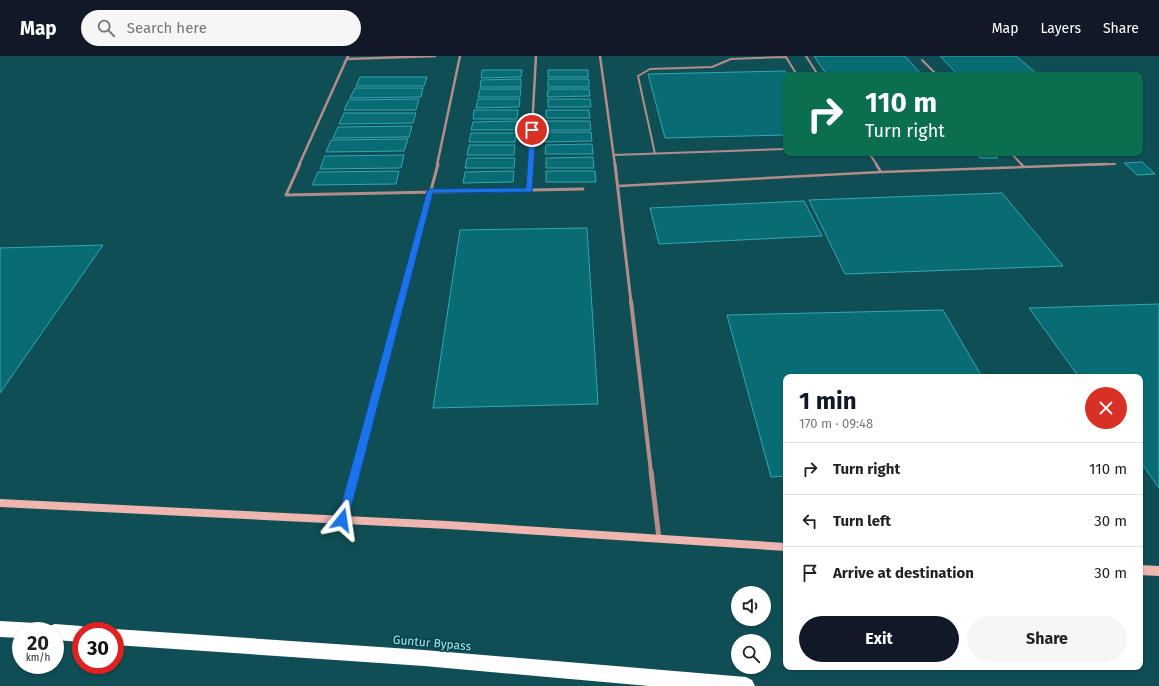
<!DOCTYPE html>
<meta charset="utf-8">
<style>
body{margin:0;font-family:"Fira Sans",sans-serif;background:#f6f6f6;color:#222;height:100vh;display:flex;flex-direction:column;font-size:15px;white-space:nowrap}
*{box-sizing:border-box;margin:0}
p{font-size:13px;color:#767676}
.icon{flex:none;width:22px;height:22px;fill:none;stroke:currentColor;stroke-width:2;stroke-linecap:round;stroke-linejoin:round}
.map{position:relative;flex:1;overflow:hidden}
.sheet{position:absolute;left:783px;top:318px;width:360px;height:296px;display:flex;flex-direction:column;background:#fff;border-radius:8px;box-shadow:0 1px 3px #0004}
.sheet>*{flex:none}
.guide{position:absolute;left:783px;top:16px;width:360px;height:84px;border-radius:8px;box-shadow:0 1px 3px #0004;background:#0b6e4f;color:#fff;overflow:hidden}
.buttons{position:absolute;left:731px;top:530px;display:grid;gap:8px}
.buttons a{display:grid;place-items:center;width:40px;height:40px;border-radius:50%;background:#fff;box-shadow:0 1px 3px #0004;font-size:20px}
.speed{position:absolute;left:12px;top:566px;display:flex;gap:8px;font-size:20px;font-weight:700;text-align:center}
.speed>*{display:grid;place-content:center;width:52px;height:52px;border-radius:50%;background:#fff;box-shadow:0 1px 3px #0004;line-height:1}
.speed small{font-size:10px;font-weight:400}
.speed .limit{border:6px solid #d22;background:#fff;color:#111}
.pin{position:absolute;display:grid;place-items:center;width:34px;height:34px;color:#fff;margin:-17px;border:2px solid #fff;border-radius:50%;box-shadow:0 1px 4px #0007}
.me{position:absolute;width:44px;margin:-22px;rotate:15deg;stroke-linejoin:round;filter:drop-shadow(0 0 3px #0008)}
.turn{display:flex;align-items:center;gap:14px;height:84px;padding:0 16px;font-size:18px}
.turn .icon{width:52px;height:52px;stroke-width:2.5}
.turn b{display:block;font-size:28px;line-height:34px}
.round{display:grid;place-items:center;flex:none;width:42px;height:42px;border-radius:21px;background:#f6f6f6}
.headline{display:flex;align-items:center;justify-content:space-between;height:68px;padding:0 16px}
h1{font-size:24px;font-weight:700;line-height:30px;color:#111827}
.primary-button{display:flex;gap:8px;margin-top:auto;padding:8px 16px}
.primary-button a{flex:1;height:46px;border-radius:24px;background:#111827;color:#fff;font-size:16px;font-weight:700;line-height:46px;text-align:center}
.primary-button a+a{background:#f6f6f6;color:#222}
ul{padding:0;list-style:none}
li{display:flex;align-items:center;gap:12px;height:52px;padding:0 16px;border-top:1px solid #e0e0e0}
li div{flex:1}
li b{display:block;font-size:15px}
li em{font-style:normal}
header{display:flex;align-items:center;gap:24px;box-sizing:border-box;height:56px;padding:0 20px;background:#111827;color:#fff}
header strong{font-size:19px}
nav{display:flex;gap:22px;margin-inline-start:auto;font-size:14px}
.search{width:280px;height:36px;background:#f6f6f6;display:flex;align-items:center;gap:10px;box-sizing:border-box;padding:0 14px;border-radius:22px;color:#767676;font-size:15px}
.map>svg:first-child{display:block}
.building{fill:#096c75;stroke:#33a7b4}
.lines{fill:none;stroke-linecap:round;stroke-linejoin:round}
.lane-far1{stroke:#b28d89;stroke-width:2}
.lane{stroke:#b28d89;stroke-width:2.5}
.street-far3{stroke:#b28d89;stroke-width:2.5}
.street-far2{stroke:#b28d89;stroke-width:3}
.street-far1{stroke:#b28d89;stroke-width:4}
.street{stroke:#b28d89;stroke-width:5}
.secondary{fill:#efb5af;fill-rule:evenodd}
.highway{fill:#fff;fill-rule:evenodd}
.route{fill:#1a73e8;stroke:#114b97}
.labels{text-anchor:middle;stroke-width:3;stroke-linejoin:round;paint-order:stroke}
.near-street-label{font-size:12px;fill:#b1e2e8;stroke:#004349}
</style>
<header>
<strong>Map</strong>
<div class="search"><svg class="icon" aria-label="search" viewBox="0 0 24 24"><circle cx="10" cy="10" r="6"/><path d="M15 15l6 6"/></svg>Search here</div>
<nav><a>Map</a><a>Layers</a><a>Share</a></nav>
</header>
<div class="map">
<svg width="1159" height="630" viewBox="0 0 1159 630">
<rect width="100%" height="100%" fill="#0f4e54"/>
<path class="building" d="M814,0H905L922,19H827Z
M940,0H1016L1037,18L958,19Z
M482,14H522L521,21L481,22Z
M548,14H588V21H548Z
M785,15L788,19H786V79L665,82L648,18Z
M360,21H427L424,30H356Z
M521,23V31H480L481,24Z
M548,23H589V31H548Z
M355,32H423L421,41L350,42Z
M480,33H521L520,41H478Z
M548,33H589L590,40L547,41Z
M419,43L416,54H344L349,44Z
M478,43H520L519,51L476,52Z
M548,43H590L591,51H548Z
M474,54H518L517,63H473Z
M546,54H589L590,62H546Z
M344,57H416L413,67L339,68Z
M517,65L516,74H471L473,66Z
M546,65H590L591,74H546Z
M412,70L409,81L333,82L338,71Z
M546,76H591L592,85L545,86Z
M471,77H516L515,86H469Z
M408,83L404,95L326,96L331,84Z
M592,88L593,98H545L546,89Z
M469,89H515L514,99H467Z
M976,97H993L998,102H980Z
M404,99L401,112L320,113L325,100Z
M593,101L594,112H546V102Z
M467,102H515L514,112H465Z
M1142,106L1155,118L1137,119L1124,107Z
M399,115L396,128L312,129L318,116Z
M514,115L513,126L463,127L465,116Z
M546,115H595L596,126H546Z
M1002,137L1063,210L845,218L809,144Z
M804,145L822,180L659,188L650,152Z
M587,172L598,348L433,352L460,174Z
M103,189L0,337V192Z
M1159,248V432L1140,405V321H1079L1029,252Z
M943,254L982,321H786V420L771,421L727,259Z"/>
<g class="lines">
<path class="lane-far1" d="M806,0L818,19
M922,4L937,19
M869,97L877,109
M1011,97L1022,109
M655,98L638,20L650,13L712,11L731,3L786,1L797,19
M614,99L786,93
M1079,109L1115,108"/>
<path class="lane" d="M876,108L881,116
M1021,108L1024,111
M618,130L881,116L1108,108"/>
<path class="street-far3" d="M600,0L615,109
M347,3L435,0
M299,109L348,0
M437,109L460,0
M530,109L536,0"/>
<path class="street-far2" d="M300,108L286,139L583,133
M615,108L631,246
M529,134L530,108
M401,246L438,108"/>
<path class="street-far1" d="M631,245L651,416
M355,416L401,245"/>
<path class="street" d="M651,415L659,483
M342,464L355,415"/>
<path class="secondary" d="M0,443L448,465L786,487V495L448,473L0,451Z
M1140,509L1159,510V520L1140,519Z"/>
<path class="highway" d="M0,565L36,567L42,569L44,575H21V582L0,581Z
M55,568L81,570L87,572L88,575H81V586L55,584V575H47L49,570Z
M115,573L424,594L746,621L752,624L755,630H649L424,610L115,589V575H110Z"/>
</g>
<path class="route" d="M530,73L536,74L532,136L433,137L348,464L346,468L342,469L338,468L337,464L427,135L430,133L526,132Z"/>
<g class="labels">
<g class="near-street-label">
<text transform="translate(432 587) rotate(5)" y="4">Guntur Bypass</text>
</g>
</g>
</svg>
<div class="buttons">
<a><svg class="icon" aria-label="sound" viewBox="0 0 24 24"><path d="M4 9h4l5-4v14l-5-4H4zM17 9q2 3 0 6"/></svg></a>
<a><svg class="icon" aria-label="search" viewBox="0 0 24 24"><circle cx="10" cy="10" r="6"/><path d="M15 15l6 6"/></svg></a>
</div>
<div class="speed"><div>20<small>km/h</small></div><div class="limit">30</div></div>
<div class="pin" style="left:532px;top:74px;background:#d93025"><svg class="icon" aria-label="arrive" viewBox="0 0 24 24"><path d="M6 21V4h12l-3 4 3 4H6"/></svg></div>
<svg class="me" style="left:342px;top:464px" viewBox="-20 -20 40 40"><path d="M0-17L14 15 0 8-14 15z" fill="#1a73e8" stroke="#fff" stroke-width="4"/></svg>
<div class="guide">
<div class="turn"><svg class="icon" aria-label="right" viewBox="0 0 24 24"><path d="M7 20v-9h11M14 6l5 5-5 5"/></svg><div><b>110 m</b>Turn right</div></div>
</div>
<section class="sheet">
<div class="headline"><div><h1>1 min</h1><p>170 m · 09:48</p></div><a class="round" style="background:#d93025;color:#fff"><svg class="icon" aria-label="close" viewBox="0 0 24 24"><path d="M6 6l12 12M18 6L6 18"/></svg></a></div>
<ul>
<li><svg class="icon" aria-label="right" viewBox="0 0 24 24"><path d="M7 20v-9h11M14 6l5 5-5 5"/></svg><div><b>Turn right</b></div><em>110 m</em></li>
<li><svg class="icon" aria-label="left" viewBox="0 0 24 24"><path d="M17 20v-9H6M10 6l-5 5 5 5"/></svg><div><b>Turn left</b></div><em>30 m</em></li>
<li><svg class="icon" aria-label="arrive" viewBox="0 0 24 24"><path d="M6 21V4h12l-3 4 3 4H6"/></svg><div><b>Arrive at destination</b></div><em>30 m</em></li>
</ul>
<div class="primary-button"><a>Exit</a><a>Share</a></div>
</section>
</div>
